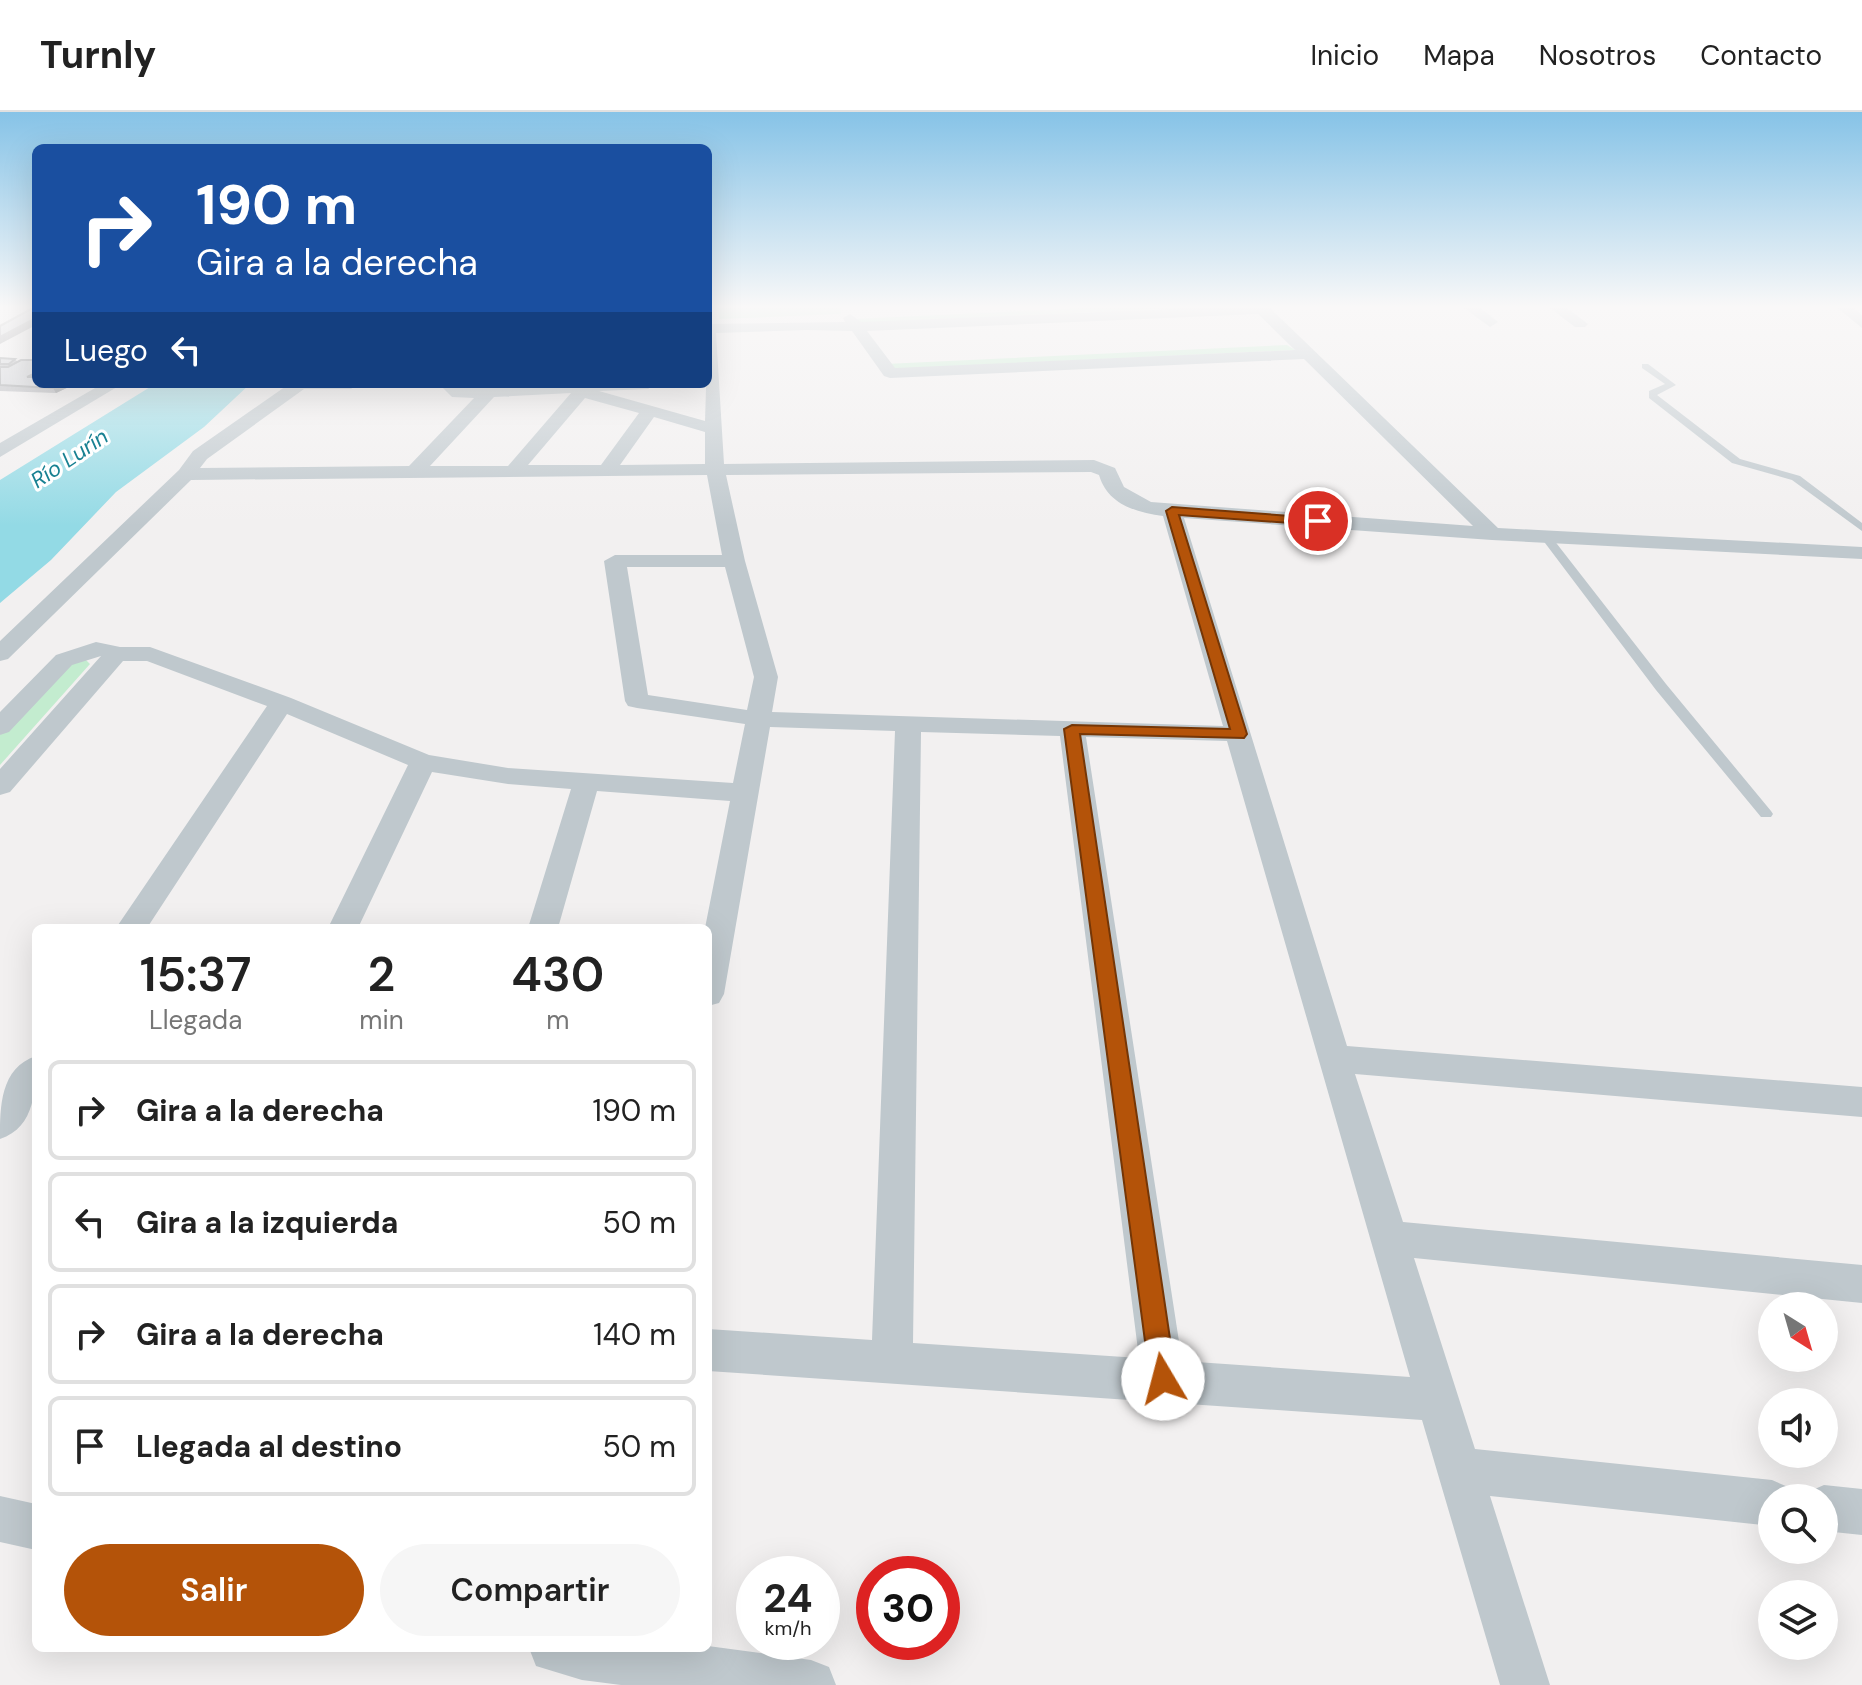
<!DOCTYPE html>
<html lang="es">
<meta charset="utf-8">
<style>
body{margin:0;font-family:"DM Sans",sans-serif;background:#f6f6f6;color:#222;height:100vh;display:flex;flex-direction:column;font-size:30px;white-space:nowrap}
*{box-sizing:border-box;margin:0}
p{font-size:26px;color:#767676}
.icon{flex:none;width:44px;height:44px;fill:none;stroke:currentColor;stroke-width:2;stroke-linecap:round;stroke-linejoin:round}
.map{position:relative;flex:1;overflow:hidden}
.sheet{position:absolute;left:32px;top:812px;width:680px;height:728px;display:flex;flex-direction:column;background:#fff;border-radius:12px;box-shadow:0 8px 32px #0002}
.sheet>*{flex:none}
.hud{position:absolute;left:32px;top:32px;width:680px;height:244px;border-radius:12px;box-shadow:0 8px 32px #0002;background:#1a4fa0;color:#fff;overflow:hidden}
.needle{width:52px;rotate:143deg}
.controls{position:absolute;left:1758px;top:1180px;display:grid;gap:16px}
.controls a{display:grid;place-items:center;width:80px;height:80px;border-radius:50%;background:#fff;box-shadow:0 8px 32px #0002;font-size:40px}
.speed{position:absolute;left:736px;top:1444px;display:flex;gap:16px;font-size:40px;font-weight:700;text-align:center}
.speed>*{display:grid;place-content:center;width:104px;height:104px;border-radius:50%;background:#fff;box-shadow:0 8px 32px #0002;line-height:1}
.speed small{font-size:20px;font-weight:400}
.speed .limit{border:12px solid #d22;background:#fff;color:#111}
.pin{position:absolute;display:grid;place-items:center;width:68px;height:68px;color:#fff;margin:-34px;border:4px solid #fff;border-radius:50%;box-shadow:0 2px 8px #0007}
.me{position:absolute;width:88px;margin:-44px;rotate:352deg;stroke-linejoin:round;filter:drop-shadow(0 0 6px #0008)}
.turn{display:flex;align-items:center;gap:28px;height:168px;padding:0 32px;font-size:36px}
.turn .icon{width:104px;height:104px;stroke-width:2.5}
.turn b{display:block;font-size:56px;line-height:68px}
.then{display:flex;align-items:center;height:76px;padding:0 32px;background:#0003;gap:16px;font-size:30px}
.eta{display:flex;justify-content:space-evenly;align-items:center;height:136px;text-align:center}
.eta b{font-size:48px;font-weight:600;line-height:56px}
.primary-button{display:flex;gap:16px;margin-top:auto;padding:16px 32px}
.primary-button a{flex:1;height:92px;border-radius:48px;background:#b45309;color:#fff;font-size:32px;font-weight:600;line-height:92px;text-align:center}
.primary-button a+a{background:#f6f6f6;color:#222}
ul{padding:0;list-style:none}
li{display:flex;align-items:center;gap:24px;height:100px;margin:0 16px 12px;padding:0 16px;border:4px solid #e0e0e0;border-radius:12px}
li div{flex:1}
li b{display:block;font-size:30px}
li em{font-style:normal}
header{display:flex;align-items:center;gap:48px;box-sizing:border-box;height:112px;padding:0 40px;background:#fff;border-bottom:2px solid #e0e0e0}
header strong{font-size:38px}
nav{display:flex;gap:44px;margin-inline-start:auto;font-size:28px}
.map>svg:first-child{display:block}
.green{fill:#c3eccf}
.water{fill:#93dae5}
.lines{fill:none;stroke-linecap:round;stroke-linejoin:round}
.lane{fill:#bfc8cd;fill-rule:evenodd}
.street{fill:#bfc8cd;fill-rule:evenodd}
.wall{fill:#aeb0b5}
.shaded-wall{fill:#8d9093}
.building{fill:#cacdd2;stroke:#8d9093;stroke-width:2}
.route{fill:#b45309;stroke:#753606;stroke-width:2}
.labels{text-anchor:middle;stroke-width:6;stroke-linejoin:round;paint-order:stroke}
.far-water-label{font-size:22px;font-style:italic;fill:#188192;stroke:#fff}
</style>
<header>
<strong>Turnly</strong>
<nav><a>Inicio</a><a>Mapa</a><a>Nosotros</a><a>Contacto</a></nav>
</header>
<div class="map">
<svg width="1862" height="1573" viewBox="0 0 1862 1573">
<rect width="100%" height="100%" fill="#f2f0f0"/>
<path class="green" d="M718,193H840L841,202L719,207Z
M1152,193H1246L856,211L853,207Z
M1287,233L1295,238L889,257L885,252Z
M85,547L90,552L0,653V623L65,553Z"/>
<path class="water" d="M155,272H250L204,315L116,380L51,448L0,491V368Z"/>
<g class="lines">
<path class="lane" d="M1642,252H1648L1676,273L1657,283L1740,347L1800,364L1862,411V419L1792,368L1732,351L1649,286V279L1665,272L1642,256Z
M1542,423H1550L1666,572L1771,699L1773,702L1771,705H1761L1656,578L1542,427Z"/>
<path class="street" d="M1267,193L1498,416L1862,435V447L1492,428L1184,406L1347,934L1862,975V1005L1355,962L1403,1110L1862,1153V1191L1414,1146L1475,1337L1772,1368L1788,1375L1793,1386H1772V1414L1490,1384L1550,1573H1500L1422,1308L708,1259V1217L872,1228L895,619L770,615L724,882L719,891L708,894V816H705L730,689L597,679L558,816H528L571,677L508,672L432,660L358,816H328L408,653L287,602L147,816H116L267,594L147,549H123L10,680L0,683V657L101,544L72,553L9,620L0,623V600L56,543L96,530L120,535H150L291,586L429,643L508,656L733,671L745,612L637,596L628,594L625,589L604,449L615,443H722L707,363L191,368L8,547L0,549V529L179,358L193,339L289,272H359L351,277H304L207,347L200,356L409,354L474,286L452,285L439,272H457L462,276L656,272L648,277L599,279L705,309L708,212L845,210L843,206L850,202L861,210ZM1258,202L1295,238L895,256L867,219ZM807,218L852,219L884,264L890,266L1304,247L1473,414L1151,390L1124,375L1115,356L1094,348L724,352L716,221ZM571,281L508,354H430L494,285ZM585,286L639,301L601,353H528ZM654,305L705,320V352L620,353ZM1091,360L1099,363C1108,393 1136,400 1163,404L1223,614L772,600L778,565L745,449L726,363ZM627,455H725L754,565L747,598L648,583ZM921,620L1060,624L1139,1246L913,1231ZM1086,625L1227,629L1410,1265L1182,1249Z
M1460,193H1477L1498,210L1490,215Z
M1546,193H1563L1588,212L1585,215H1575Z
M1834,193H1850L1862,203V216Z
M102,272H122L0,345V331Z
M36,944C36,976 36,1015 0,1027C0,995 0,956 36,944Z
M1824,1373L1862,1377V1423L1824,1419V1386H1805L1808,1380Z
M0,1384L36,1392V1438L0,1430Z
M708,1534L811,1548L829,1555L836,1573H621L582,1568L536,1554L529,1536Z"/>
</g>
<path class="wall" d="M0,246L15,247L36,272L71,274L56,281L0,279Z"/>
<path class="shaded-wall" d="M36,206V213L0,232V225Z
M60,272H70L71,274L56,281L53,276Z"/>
<path class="building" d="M31,197H36V206L0,225V214Z
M0,246L15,247L9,252H0Z
M21,248H36V261L27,265H36V272H60L53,276L0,273V255H8Z"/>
<linearGradient id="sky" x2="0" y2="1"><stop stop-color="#86c3e7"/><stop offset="0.47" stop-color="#f9f8f8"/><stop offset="1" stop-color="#f9f8f8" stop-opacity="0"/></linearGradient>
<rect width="1862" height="414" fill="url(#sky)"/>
<path class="route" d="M1172,395L1318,406L1324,409L1318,413L1179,403L1247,622L1244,626L1080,622L1176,1267L1172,1277L1163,1280L1154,1277L1150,1267L1064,617L1072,613L1230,617L1166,399Z"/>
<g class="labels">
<g class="far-water-label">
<text transform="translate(69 346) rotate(-34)" y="8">Río Lurín</text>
</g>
</g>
</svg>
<div class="controls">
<a><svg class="needle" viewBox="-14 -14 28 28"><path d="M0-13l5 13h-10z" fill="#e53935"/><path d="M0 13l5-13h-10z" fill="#767676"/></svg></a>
<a><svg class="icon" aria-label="sound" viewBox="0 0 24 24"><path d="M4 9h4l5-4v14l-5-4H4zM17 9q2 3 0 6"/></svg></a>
<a><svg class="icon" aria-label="search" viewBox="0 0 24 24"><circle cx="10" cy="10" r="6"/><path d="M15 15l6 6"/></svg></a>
<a><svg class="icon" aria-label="layers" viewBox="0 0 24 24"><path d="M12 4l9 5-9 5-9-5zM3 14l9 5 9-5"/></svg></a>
</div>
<div class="speed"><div>24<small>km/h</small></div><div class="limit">30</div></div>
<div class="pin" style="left:1318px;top:409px;background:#d93025"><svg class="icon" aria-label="arrive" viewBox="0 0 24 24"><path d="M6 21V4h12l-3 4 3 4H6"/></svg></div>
<svg class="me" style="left:1163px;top:1267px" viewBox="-20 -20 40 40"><circle r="19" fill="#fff"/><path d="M0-13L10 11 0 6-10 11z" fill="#b45309"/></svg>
<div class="hud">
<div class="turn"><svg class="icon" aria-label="right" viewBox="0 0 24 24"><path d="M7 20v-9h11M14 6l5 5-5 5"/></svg><div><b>190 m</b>Gira a la derecha</div></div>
<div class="then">Luego<svg class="icon" aria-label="left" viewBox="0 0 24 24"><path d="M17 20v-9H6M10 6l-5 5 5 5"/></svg></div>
</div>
<section class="sheet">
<div class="eta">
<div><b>15:37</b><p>Llegada</p></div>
<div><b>2</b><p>min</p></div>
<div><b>430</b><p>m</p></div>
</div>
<ul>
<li><svg class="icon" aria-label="right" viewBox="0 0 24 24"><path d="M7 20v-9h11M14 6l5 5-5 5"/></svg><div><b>Gira a la derecha</b></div><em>190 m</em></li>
<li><svg class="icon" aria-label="left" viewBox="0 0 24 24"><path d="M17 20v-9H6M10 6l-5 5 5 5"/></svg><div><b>Gira a la izquierda</b></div><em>50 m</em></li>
<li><svg class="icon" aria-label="right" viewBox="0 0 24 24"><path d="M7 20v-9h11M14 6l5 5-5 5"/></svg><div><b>Gira a la derecha</b></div><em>140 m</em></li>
<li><svg class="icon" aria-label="arrive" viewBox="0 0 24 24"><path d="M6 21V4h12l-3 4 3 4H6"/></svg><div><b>Llegada al destino</b></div><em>50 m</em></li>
</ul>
<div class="primary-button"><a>Salir</a><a>Compartir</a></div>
</section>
</div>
